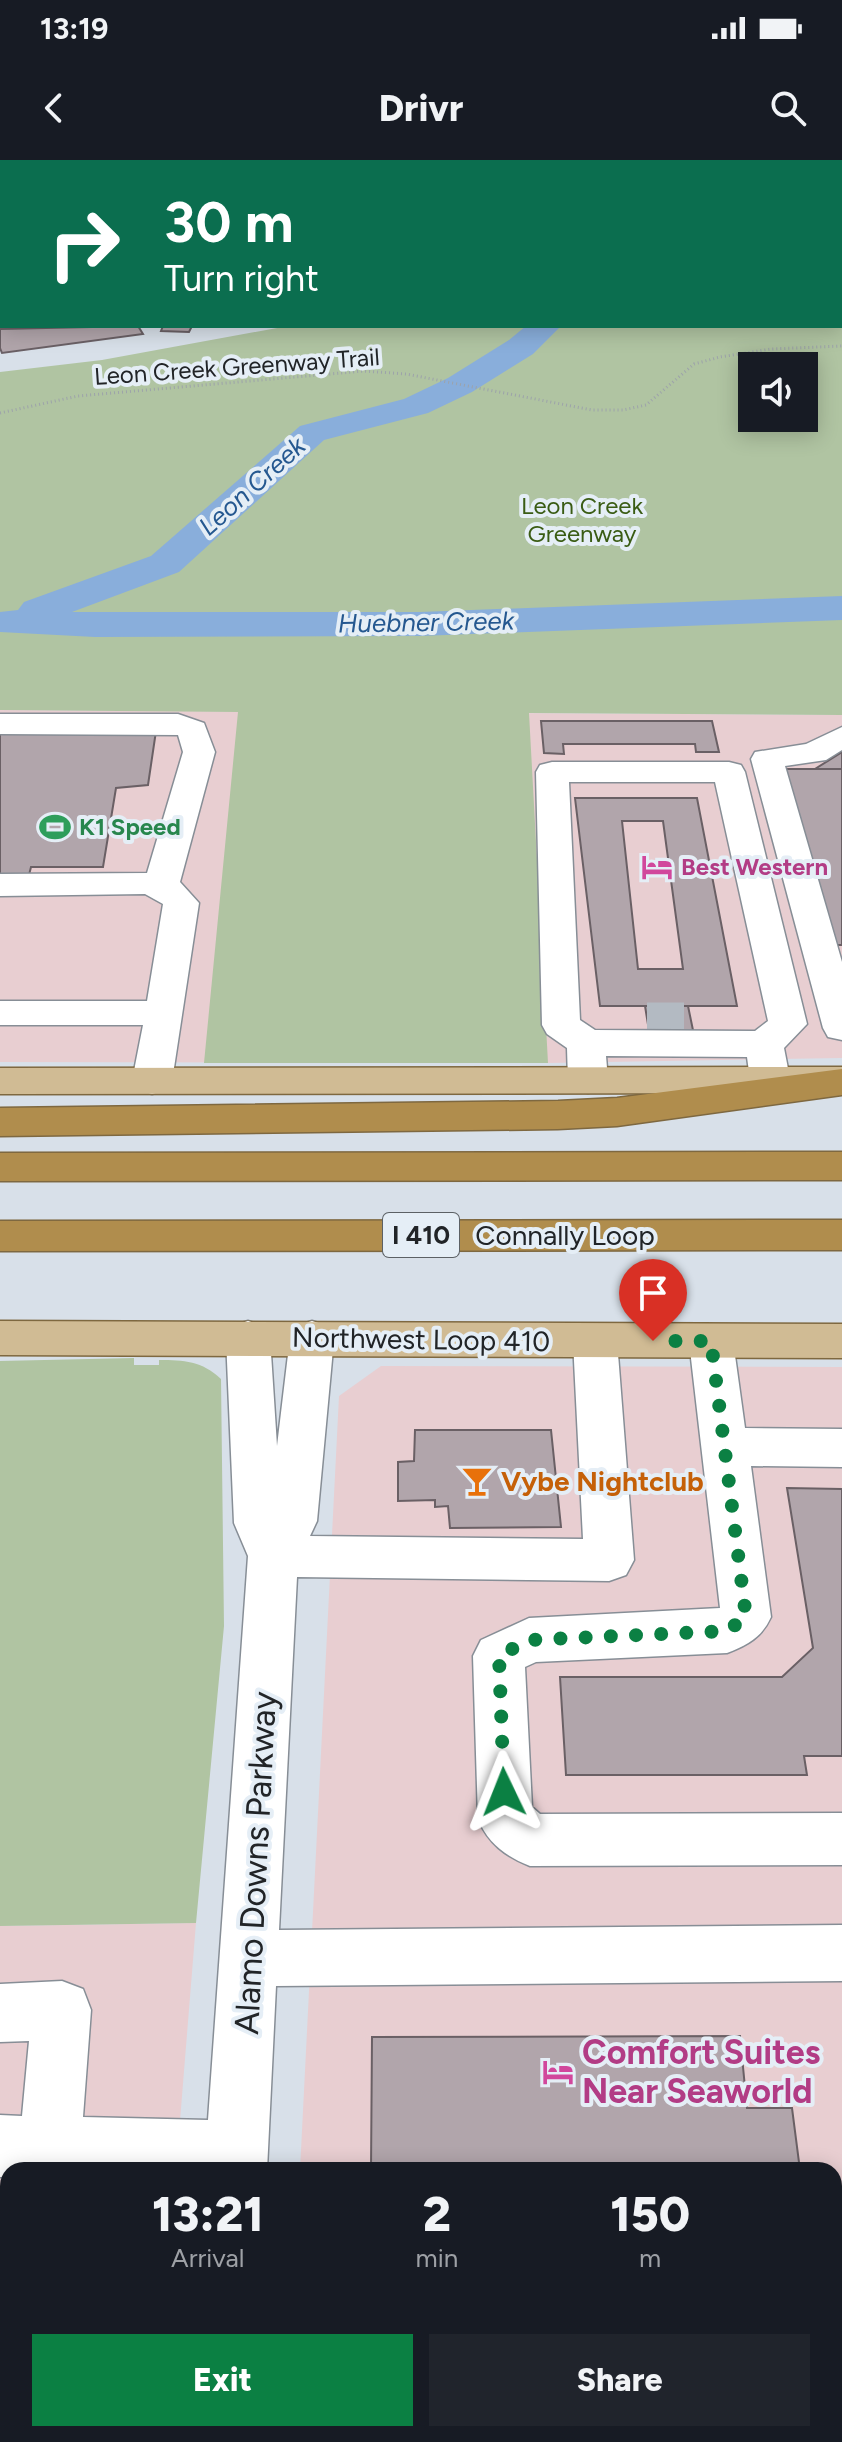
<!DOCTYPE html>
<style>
body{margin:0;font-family:Figtree,sans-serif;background:#20242c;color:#f1f3f6;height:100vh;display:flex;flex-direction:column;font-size:30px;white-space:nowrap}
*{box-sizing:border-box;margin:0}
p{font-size:26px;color:#9ea1a6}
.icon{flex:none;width:44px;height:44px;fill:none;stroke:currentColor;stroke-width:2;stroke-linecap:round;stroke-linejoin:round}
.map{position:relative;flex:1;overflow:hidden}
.panel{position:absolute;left:0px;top:2002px;width:842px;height:280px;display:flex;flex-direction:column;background:#171b24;border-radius:24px 24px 0 0;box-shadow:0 4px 20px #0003}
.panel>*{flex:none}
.banner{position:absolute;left:0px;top:0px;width:842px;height:168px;box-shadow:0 4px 20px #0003;background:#0b6e4f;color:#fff;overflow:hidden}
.controls{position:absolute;left:738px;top:192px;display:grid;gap:16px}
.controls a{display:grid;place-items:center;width:80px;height:80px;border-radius:0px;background:#171b24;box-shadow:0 4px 20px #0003;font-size:40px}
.pin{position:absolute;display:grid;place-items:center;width:68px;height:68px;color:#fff;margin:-82px -34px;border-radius:50% 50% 50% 0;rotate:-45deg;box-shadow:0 0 8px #0007}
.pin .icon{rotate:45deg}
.me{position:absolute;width:88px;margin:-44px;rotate:358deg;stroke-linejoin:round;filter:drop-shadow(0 0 6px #0008)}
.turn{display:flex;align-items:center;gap:28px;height:168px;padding:0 32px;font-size:36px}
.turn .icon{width:104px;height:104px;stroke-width:2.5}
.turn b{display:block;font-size:56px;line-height:68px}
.eta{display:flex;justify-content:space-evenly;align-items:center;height:136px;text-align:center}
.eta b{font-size:48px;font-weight:800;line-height:56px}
.button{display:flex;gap:16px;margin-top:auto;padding:16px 32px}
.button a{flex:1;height:92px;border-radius:0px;background:#0b8043;color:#fff;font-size:32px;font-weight:800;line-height:92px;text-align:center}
.button a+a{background:#20242c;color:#f1f3f6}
.status{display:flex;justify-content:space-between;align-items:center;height:56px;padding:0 40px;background:#171b24;direction:ltr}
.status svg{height:22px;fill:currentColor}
header{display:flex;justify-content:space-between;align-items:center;height:104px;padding:0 32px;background:#171b24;font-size:36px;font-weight:800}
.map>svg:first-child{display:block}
.commercial{fill:#e8ced1}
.green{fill:#b0c4a2;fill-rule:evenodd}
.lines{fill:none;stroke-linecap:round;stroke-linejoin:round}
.river{fill:#89aedb;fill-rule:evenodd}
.building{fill:#b1a5ab;stroke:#6a6065;stroke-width:2;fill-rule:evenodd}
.minor-tunnel{stroke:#b3bac2;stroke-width:37;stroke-dasharray:37 18;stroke-linecap:butt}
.minor-casing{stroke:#878e96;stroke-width:3}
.major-casing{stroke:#7e6840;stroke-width:3}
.highway-casing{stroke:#7e6840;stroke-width:3}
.path{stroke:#9da3aa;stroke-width:3;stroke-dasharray:1 3;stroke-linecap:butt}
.minor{fill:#fff;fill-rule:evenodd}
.major{fill:#d0bb94;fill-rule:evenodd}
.highway{fill:#b08d4d;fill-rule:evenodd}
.route{stroke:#0b8043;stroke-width:14;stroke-dasharray:0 25.2}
.labels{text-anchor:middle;stroke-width:8;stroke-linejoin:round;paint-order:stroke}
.far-street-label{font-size:24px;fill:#212427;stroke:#e5eef6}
.far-park-label{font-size:24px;fill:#3a5c14;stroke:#e5eef6}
.far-leisure-label{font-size:24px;font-weight:bold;fill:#27864d;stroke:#e5eef6;text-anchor:start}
.far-hotel-label{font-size:24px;font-weight:bold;fill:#b23c85;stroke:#e5eef6;text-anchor:start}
.far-water-label{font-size:26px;font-style:italic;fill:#255890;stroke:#e5eef6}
.shield{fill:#e5eef6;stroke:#5c6165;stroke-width:2}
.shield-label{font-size:26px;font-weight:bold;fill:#212427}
.street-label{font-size:28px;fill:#212427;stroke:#e5eef6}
.food-label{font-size:28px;font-weight:bold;fill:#c56008;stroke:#e5eef6;text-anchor:start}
.near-street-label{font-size:34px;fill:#212427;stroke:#e5eef6}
.near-hotel-label{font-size:34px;font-weight:bold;fill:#b23c85;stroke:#e5eef6;text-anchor:start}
</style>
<div class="status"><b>13:19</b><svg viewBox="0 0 49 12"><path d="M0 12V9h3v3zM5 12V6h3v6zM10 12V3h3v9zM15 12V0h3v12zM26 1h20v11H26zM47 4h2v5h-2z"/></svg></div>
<header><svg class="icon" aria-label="back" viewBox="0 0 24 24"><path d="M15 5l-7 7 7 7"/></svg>Drivr<svg class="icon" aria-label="search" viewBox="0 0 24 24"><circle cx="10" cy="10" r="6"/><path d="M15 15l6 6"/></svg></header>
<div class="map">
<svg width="842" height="2282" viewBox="0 0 842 2282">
<rect width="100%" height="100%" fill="#d8e0e9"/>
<path class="commercial" d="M0,550L842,555V898L548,903L0,902Z
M381,1206L842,1207V2282H287V2274H834V2010H300L339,1236Z
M196,1763L176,2010H8V2274H154V2282H0V1766Z"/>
<path class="green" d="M403,0H842V555L529,553L548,903H204L238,552L0,550V212L102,200L288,166H840V2ZM752,206H804V258H752Z
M134,1198V1205H159V1200C184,1200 202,1201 221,1219L224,1466L196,1763L0,1766V1201Z"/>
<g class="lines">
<path class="river" d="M840,36H842V54H840Z
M526,166H561L533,194L472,232L428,253L324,280L179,412L72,452H420L842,436V460L420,476L95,477L0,472V452L18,450L24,442L151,396L300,266L404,239L448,218L509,180Z"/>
</g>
<path class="building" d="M77,0H170L180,2H86Z
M138,166L143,174L2,193L0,188V169Z
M163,166H192L189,172L161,171Z
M541,561H712L719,592H696L695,584H563L564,594L544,593Z
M156,571L148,625L116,628L103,707H31L29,715H0V572Z
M842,592V609H815Z
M785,609H842V785H827Z
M575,638H697L737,846H600ZM622,661H663L683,809H638Z
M645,846H688L694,875L650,877Z
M415,1270H551L561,1367L450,1368L448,1346L435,1347V1340L398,1341V1302L414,1301Z
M787,1328L842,1329V1596H804L807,1615H566L560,1517H782L813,1488Z
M740,1876L747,1948H792L800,2010H371L372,1877Z"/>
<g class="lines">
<path class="minor-tunnel" d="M647,861H691"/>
<defs>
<path id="minor" d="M0,0H12L13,2H2V8Z
M213,0H235L212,2Z
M347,0H376L377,2H348Z
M840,89L842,90V104L840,103Z
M2,115V129L0,130V116Z
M0,147H2V161H0Z
M0,554H178L204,563L215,592L180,722L199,743L172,921L166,930L152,934L138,930L132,921L143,865H0V841H147L163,744L145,734L0,736V714L147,713L183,592L178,575L0,574Z
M842,567V590L826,600L785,606L842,802V880L828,877L823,868L751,599L755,592L806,584Z
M552,602H729L741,605L745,612L807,864L784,888L790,919L784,928L770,932L756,928L750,919L747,897L606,896L608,920L602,929L588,933L574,929L568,920L567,888L547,874L542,865L536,612L540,605ZM569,622H715L768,861L755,871L595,870L580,860Z
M248,1161L264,1166L270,1178L277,1286L290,1178L296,1166L312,1161L328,1166L334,1178L317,1361L310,1376L583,1379L573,1181L579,1169L595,1164L611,1169L617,1181L634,1400L626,1415L609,1421L297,1417L279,1770L842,1765V1821L276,1826L267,2010H8V2017H0V1955L22,1956L29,1881L0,1882V1824L62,1821L83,1829L91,1850L83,1957L208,1960L248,1396L234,1363L226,1178L232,1166Z
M711,1164L727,1169L733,1181L745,1268L842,1269V1307L751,1306L771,1457C762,1477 748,1485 727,1493L536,1502L525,1507L532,1647L540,1654L842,1653V1705L530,1706C505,1696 488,1683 478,1659L473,1496L481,1480L529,1458L720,1448L689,1181L695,1169Z
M834,2120H842V2186H834Z
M8,2243V2274H48L47,2282H0V2246Z
M186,2274H254V2282H186Z"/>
<path id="major" d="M842,907V933L0,934V908Z
M0,1161L842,1164V1198L0,1195Z"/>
<path id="highway" d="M842,909V935L617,966L558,969L0,976V948L558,941L617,938Z
M842,992V1020L0,1021V993Z
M842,1060V1090L0,1091V1061Z"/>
</defs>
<use href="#minor" class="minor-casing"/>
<use href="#major" class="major-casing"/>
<use href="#highway" class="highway-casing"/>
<path class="path" d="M0,253L78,236L364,211L406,214L592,250H623L646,245L694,204L720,197L771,189L842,186"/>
<use href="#minor" class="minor"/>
<use href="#major" class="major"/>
<use href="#highway" class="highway"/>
</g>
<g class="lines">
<path class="route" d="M504,1632L499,1496L529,1480L727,1471L746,1457L711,1181H653"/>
</g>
<defs>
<symbol id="stadium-bare" viewBox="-9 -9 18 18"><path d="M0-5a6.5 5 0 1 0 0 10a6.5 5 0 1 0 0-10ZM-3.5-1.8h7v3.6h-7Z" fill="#2e9e5b" stroke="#e5eef6" stroke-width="2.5" paint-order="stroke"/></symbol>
<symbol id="hotel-bare" viewBox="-9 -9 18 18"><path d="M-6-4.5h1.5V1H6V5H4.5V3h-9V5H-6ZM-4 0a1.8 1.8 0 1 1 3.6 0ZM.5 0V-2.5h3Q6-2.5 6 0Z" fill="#d1479c" stroke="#e5eef6" stroke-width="2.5" paint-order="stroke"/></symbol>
<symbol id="bar-bare" viewBox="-9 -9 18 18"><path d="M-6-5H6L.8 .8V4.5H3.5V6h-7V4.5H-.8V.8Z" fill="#e8710a" stroke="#e5eef6" stroke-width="2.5" paint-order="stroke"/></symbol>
</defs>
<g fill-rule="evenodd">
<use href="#stadium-bare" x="33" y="645" width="44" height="44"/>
<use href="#hotel-bare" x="635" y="685" width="44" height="44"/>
<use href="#bar-bare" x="455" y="1299" width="44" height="44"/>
<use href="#hotel-bare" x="536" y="1890" width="44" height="44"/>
</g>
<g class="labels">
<g class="far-street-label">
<text transform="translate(237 207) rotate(-4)" y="8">Leon Creek Greenway Trail</text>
</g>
<g class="far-park-label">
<text x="582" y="354">Leon Creek<tspan x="582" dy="28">Greenway</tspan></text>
</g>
<g class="far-leisure-label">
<text x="79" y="675">K1 Speed</text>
</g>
<g class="far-hotel-label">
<text x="681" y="715">Best Western</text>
</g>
<g class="far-water-label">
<text transform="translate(252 326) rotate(-42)" y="9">Leon Creek</text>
<text transform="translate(426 462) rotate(-1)" y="9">Huebner Creek</text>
</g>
<rect class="shield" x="383" y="1053" width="76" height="44" rx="6"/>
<g class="shield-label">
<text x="421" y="1084">I 410</text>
</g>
<g class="street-label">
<text x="565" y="1085">Connally Loop</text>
<text transform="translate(421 1179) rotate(1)" y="10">Northwest Loop 410</text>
</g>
<g class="food-label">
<text x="501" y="1331">Vybe Nightclub</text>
</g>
<g class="near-street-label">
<text transform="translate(255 1703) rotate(-87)" y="12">Alamo Downs Parkway</text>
</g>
<g class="near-hotel-label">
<text x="582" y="1904">Comfort Suites<tspan x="582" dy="39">Near Seaworld</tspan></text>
</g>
</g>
</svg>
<div class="controls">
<a><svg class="icon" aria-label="sound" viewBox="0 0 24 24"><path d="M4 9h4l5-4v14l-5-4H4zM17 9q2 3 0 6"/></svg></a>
</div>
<div class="pin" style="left:653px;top:1181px;background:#d93025"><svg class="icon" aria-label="arrive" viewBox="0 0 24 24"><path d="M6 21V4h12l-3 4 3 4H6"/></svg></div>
<svg class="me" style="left:504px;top:1632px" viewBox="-20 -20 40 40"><path d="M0-17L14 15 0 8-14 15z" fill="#0b8043" stroke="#fff" stroke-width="4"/></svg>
<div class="banner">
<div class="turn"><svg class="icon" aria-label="right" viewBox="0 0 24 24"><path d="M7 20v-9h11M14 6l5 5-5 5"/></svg><div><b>30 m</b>Turn right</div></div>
</div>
<section class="panel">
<div class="eta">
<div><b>13:21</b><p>Arrival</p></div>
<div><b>2</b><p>min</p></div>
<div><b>150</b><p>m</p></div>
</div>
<div class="button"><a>Exit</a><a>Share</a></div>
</section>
</div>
